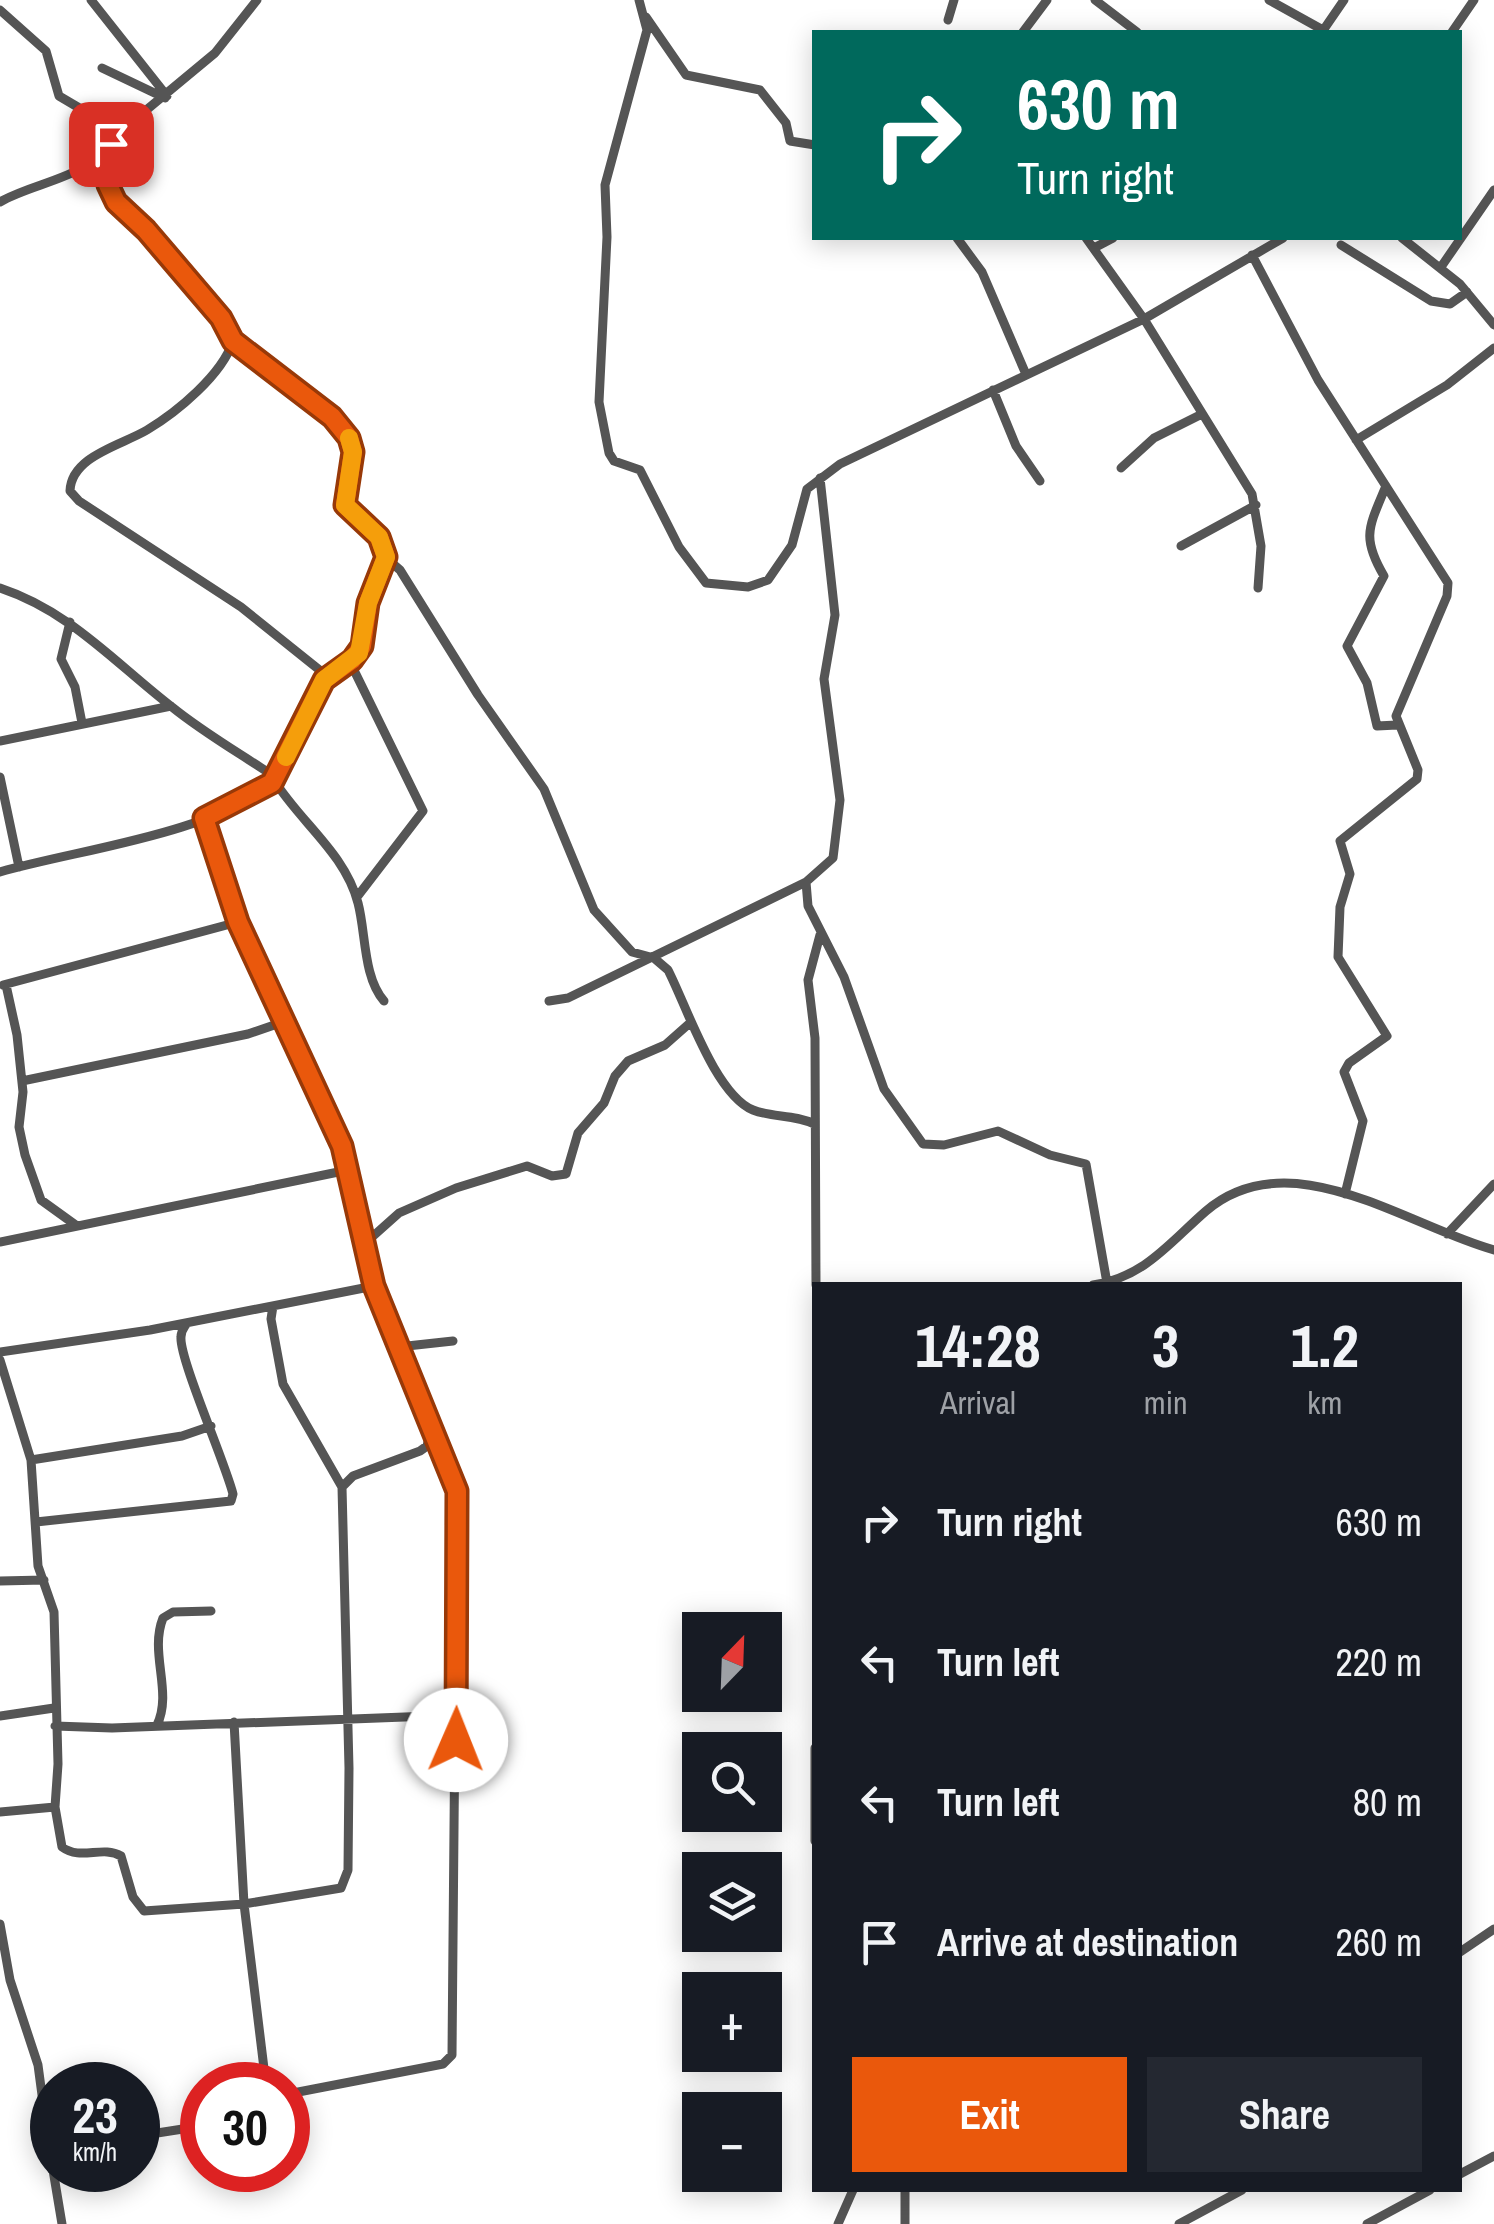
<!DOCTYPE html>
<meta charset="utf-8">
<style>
body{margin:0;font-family:"Archivo Narrow",sans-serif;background:#242831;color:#f1f3f6;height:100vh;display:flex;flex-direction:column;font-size:38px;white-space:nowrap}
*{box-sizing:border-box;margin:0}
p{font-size:32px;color:#9ea1a6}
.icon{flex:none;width:55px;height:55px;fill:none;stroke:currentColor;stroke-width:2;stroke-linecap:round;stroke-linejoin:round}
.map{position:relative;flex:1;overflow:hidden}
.side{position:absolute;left:812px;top:1282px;width:650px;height:910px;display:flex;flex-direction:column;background:#171b24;border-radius:0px;box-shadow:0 5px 25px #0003}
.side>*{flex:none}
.top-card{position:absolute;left:812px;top:30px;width:650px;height:210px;border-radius:0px;box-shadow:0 5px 25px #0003;background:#00695c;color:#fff;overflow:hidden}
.needle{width:65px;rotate:23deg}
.tools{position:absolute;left:682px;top:1612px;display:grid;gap:20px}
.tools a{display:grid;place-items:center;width:100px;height:100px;border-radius:0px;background:#171b24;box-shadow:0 5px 25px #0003;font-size:50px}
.speed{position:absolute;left:30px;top:2062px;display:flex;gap:20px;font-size:50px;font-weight:700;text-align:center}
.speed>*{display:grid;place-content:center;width:130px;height:130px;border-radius:50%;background:#171b24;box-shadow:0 5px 25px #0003;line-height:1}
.speed small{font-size:25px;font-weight:400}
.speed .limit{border:15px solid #d22;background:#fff;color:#111}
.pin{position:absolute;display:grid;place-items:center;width:85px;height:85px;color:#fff;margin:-42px;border-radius:20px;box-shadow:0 5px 15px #0006}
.me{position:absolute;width:110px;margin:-55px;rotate:1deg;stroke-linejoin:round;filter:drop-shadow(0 0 8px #0008)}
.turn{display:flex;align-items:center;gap:35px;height:210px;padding:0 40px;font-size:45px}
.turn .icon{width:130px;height:130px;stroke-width:2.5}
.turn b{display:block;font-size:70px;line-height:85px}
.eta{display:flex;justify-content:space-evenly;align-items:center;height:170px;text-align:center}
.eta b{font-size:60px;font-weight:700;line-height:70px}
.cta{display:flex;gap:20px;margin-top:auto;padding:20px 40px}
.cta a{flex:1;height:115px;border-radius:0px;background:#ea580c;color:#fff;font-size:40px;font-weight:700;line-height:115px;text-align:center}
.cta a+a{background:#242831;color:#f1f3f6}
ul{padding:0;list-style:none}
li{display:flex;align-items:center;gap:30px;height:140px;padding:0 40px}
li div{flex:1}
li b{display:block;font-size:38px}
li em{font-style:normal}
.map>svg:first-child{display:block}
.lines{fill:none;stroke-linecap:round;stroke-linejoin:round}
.street{stroke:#555;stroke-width:9}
.route-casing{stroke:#983908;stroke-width:25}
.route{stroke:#ea580c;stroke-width:18}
.slow{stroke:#f59e0b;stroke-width:18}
</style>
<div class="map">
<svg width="1494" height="2224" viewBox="0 0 1494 2224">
<rect width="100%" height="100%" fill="#fff"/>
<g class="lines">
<path class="street" d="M91,0L167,96
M639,0L647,30L605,185L607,237L599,402L609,453L614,461L640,470L679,547L706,583L748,587L768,580L792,545L807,489L840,464L1144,319L1283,238
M1095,0L1137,32
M1269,0L1323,30
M0,10L46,51L59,96L120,132
M646,17L686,75L760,90L786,123L790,141L815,145
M948,20L954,0
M1023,32L1047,0
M1322,32L1344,0
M1452,32L1474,0
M102,68L165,98
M108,149L112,195L221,318L233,341C222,375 177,412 147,430C122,445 71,456 70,491L79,501L241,607L327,676
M0,202C36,181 94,178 115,136L215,53L257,0
M957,238L982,272L1025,372
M1086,238L1144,319L1252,494L1261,546L1258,588
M1402,238L1460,284L1494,325
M1341,245L1431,301L1450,304L1467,292
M1094,248L1113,238
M1252,255L1318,380L1448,583L1447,596L1396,716L1418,770L1417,779L1340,841L1350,874L1340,907L1338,957L1387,1036L1349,1063L1344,1072L1363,1121L1345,1194
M1441,267L1494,190
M993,390L1016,446L1040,481
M1356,440L1447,385L1494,348
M1121,468L1154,438L1200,415
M820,478L835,615L824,679L840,800L833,858L806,882L808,906L844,977L884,1089L923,1144L944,1145L998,1131L1050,1155L1086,1164L1107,1283
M1386,486C1369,527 1361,537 1384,576L1347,646L1367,683L1377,726L1397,725
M1181,546L1256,505
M385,557L400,570L478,695L544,789L594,910L632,952L654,958L668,970C687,1007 715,1094 753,1110C773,1118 794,1114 814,1124
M0,588C70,611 115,663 172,707C204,733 241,754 275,777
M70,622L61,659L75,687L82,723
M350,662L423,811L357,897
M0,741L171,706
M0,777L19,867
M274,780C300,822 345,853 358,903C366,933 363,977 384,1001
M203,818L238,922L342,1146L374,1286L457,1491L452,2055L443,2064L288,2094
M0,872C80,849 208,835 272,783L324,679L352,660L363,646L368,603L385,557L379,537L345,505L352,444L332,417L233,341
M3,985L238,922
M6,985L17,1035L23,1092L19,1127L25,1155L41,1200L77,1226
M549,1001L568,998L806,882
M22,1081L248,1034L283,1022
M1447,1234L1494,1184
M0,1242L348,1170
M362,1246L399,1213L456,1188L527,1166L552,1176L566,1174L578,1133L604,1103L615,1076L628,1061L665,1045L691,1022
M816,1285L815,1038L808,980L820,935
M1093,1285C1145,1277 1169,1243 1206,1211C1290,1139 1407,1226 1494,1250
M273,1306L271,1319L283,1384L342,1487
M398,1347L453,1341
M0,1352L150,1330L374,1286
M0,1360L31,1460L38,1566L54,1612L58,1764L55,1807
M31,1460L182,1436L211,1426
M36,1522L231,1501L233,1494C225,1462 179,1358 181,1337C181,1330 184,1328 187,1323
M0,1581L44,1580
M0,1716L54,1708
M234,1722L244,1904L266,2085
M157,1725C173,1692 149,1653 163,1618L173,1612L211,1611
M55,1726L112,1728L457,1715
M815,1748V1841
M0,1812L55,1807L62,1847C81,1861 102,1845 121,1856L133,1897L144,1911L244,1904L341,1888L348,1870L349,1768L342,1487L353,1476L420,1451L427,1446L431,1429
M0,1924L10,1980L38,2065L52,2170
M1460,1952L1494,1929
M138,2136L202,2126
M53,2170L62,2224
M1460,2174L1494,2156
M838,2224L853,2190
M905,2224V2190
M1179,2224L1242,2190
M1367,2224L1430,2190"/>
</g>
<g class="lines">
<defs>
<path id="route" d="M111,144L108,185L116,202L146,230L221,318L233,341L332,417L349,438L353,452L345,505L379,537L386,557L368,603L362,646L352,660L324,680L272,783L204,818L238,922L342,1146L374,1286L457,1491L456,1740"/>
</defs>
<use href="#route" class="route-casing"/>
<use href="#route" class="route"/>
<path class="slow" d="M286,757L324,680L359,653L368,603L386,557L379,537L345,505L353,452L349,438"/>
</g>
</svg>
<div class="tools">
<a><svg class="needle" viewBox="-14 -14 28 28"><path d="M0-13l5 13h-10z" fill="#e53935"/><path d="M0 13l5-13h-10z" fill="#9ea1a6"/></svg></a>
<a><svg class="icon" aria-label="search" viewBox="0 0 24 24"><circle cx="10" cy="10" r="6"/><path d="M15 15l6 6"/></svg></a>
<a><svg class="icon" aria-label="layers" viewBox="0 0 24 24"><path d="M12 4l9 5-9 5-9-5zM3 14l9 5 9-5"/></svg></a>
<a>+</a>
<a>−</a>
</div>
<div class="speed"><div>23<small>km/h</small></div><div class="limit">30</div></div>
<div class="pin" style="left:111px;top:144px;background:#d93025"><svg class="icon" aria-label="arrive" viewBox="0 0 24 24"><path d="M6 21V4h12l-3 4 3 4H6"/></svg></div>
<svg class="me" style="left:456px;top:1740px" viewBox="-20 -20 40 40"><circle r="19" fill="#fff"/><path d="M0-13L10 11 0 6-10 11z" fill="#ea580c"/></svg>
<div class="top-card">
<div class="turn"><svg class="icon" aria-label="right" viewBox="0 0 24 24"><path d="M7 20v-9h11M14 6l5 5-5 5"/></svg><div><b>630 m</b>Turn right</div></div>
</div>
<section class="side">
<div class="eta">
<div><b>14:28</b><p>Arrival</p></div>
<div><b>3</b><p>min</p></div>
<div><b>1.2</b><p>km</p></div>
</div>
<ul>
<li><svg class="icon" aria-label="right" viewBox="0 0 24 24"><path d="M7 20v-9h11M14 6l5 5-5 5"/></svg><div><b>Turn right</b></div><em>630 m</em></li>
<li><svg class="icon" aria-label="left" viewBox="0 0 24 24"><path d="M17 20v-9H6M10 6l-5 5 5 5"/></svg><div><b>Turn left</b></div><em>220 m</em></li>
<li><svg class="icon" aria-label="left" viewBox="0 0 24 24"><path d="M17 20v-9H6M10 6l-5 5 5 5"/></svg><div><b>Turn left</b></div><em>80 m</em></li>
<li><svg class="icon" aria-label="arrive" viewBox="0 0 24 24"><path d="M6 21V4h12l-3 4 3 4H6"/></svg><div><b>Arrive at destination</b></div><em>260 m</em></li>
</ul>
<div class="cta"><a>Exit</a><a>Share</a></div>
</section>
</div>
